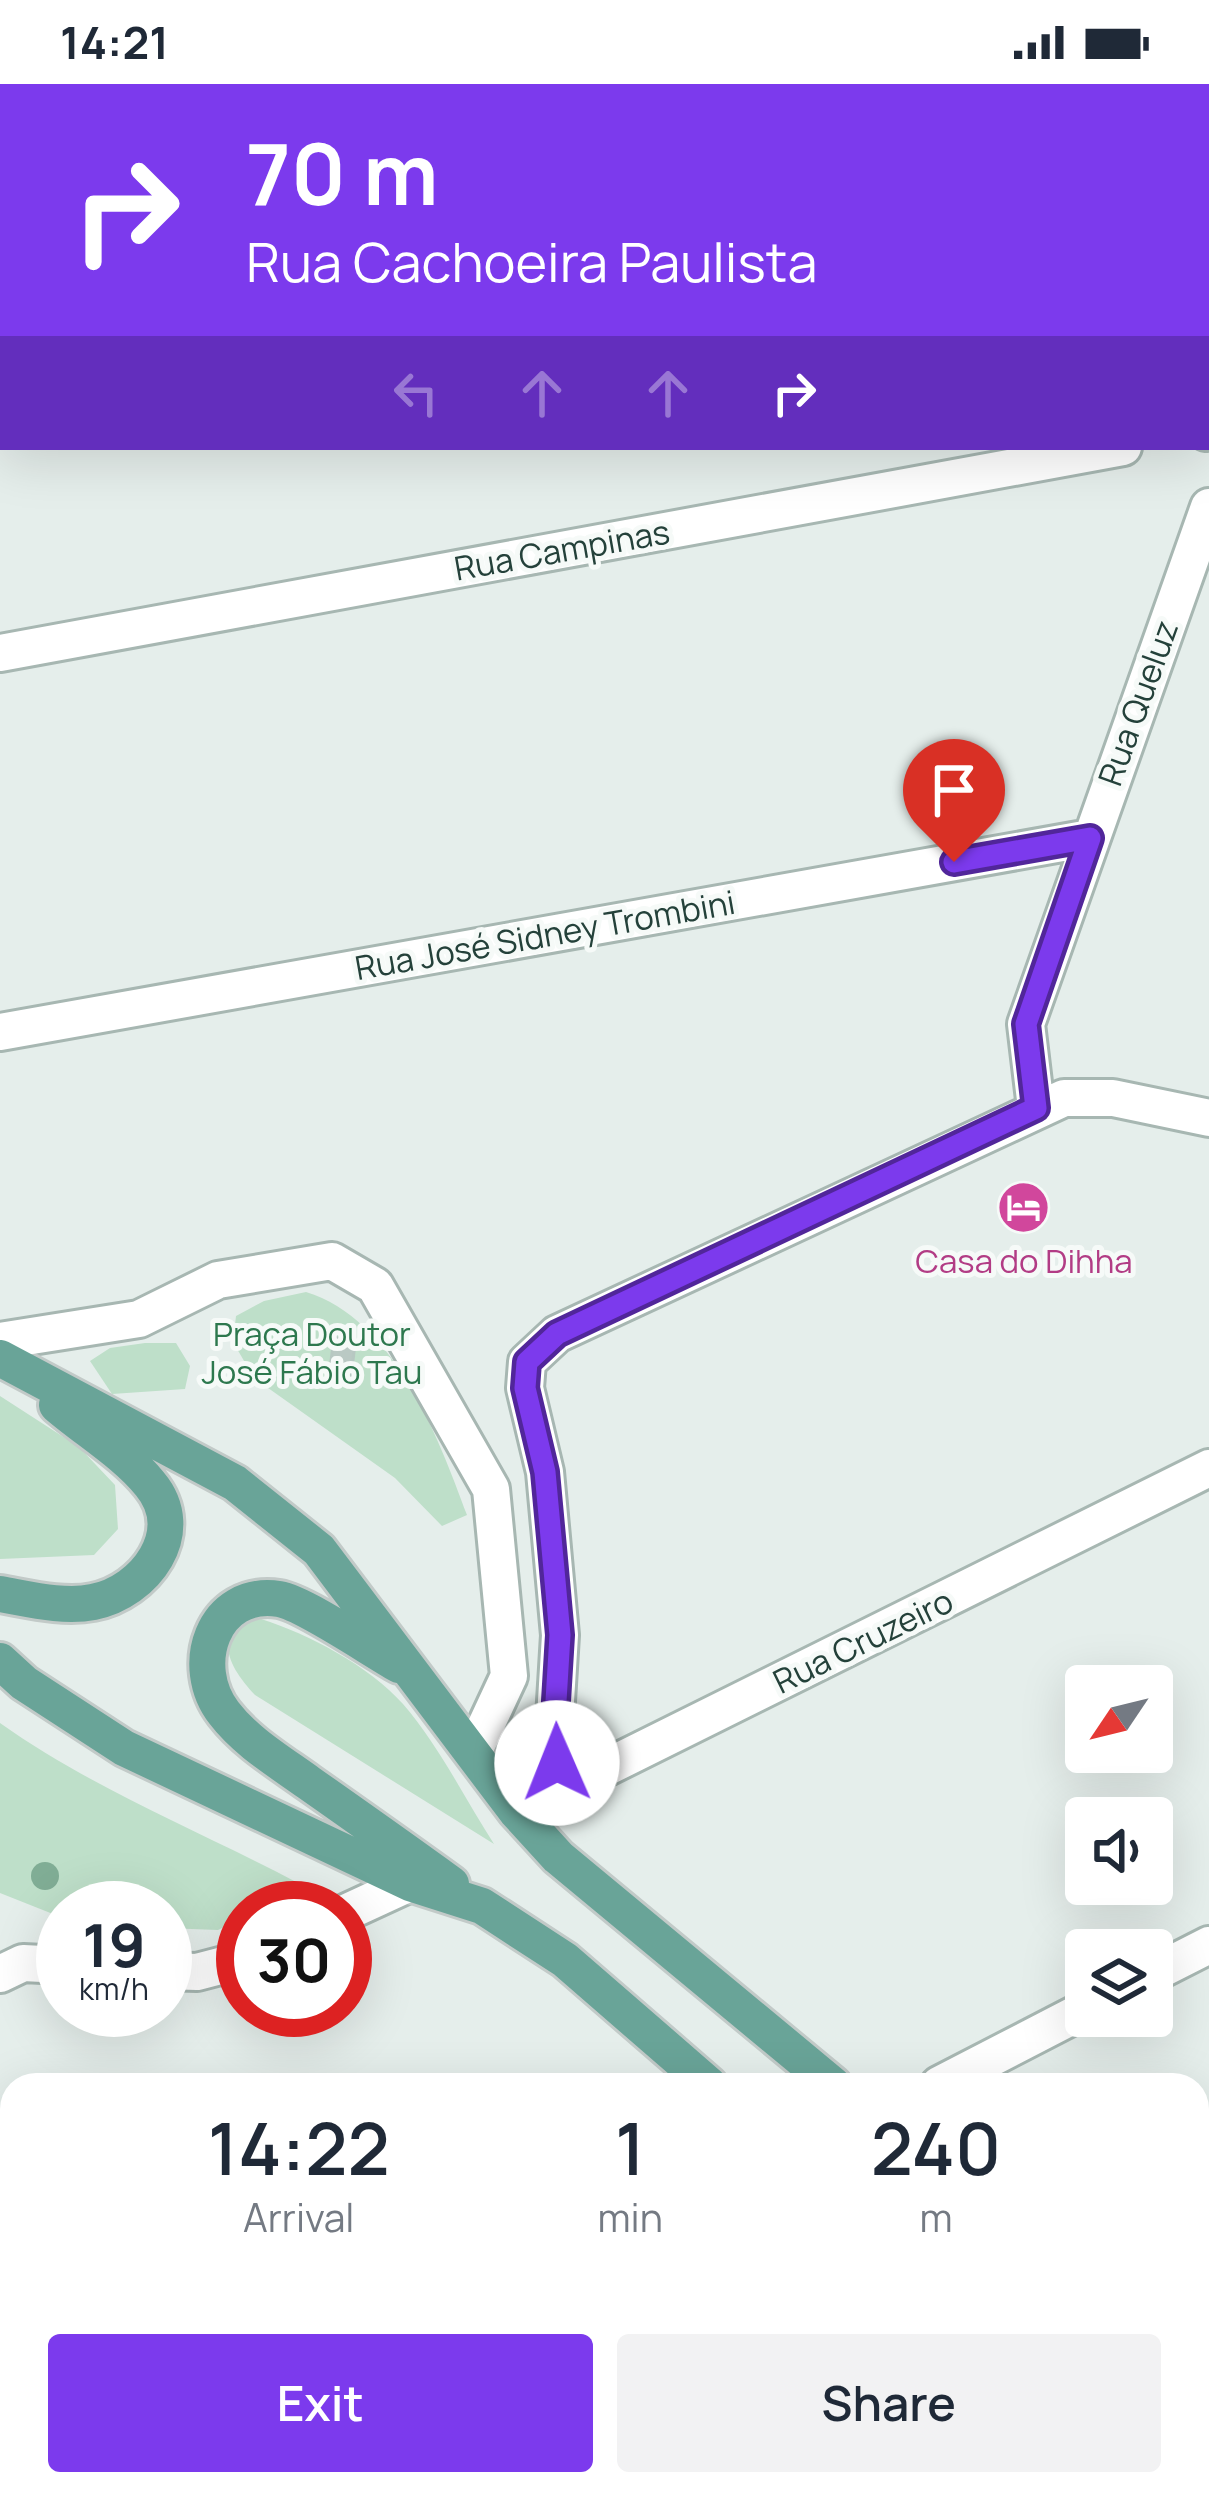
<!DOCTYPE html>
<meta charset="utf-8">
<style>
body{margin:0;font-family:Manrope,sans-serif;background:#f2f2f3;color:#1f2937;height:100vh;display:flex;flex-direction:column;font-size:45px;white-space:nowrap}
*{box-sizing:border-box;margin:0}
p{font-size:39px;color:#747a83}
.icon{flex:none;width:66px;height:66px;fill:none;stroke:currentColor;stroke-width:2;stroke-linecap:round;stroke-linejoin:round}
.map{position:relative;flex:1;overflow:hidden}
.details{position:absolute;left:0px;top:1989px;width:1209px;height:423px;display:flex;flex-direction:column;background:#fff;border-radius:36px 36px 0 0;box-shadow:0 12px 48px #0002}
.details>*{flex:none}
.guide{position:absolute;left:0px;top:0px;width:1209px;height:366px;box-shadow:0 12px 48px #0002;background:#7c3aed;color:#fff;overflow:hidden}
.needle{width:78px;rotate:235deg}
.controls{position:absolute;left:1065px;top:1581px;display:grid;gap:24px}
.controls a{display:grid;place-items:center;width:108px;height:108px;border-radius:12px;background:#fff;box-shadow:0 12px 48px #0002;font-size:60px}
.speed{position:absolute;left:36px;top:1797px;display:flex;gap:24px;font-size:60px;font-weight:700;text-align:center}
.speed>*{display:grid;place-content:center;width:156px;height:156px;border-radius:50%;background:#fff;box-shadow:0 12px 48px #0002;line-height:1}
.speed small{font-size:30px;font-weight:400}
.speed .limit{border:18px solid #d22;background:#fff;color:#111}
.pin{position:absolute;display:grid;place-items:center;width:102px;height:102px;color:#fff;margin:-123px -51px;border-radius:50% 50% 50% 0;rotate:-45deg;box-shadow:0 0 12px #0007}
.pin .icon{rotate:45deg}
.me{position:absolute;width:132px;margin:-66px;rotate:359deg;stroke-linejoin:round;filter:drop-shadow(0 0 9px #0008)}
.turn{display:flex;align-items:center;gap:42px;height:252px;padding:0 48px;font-size:54px}
.turn .icon{width:156px;height:156px;stroke-width:2.5}
.turn b{display:block;font-size:84px;line-height:102px}
.lanes{display:flex;align-items:center;height:114px;padding:0 48px;background:#0003;justify-content:center;gap:60px;direction:ltr}
.lanes .off{opacity:.35}
.eta{display:flex;justify-content:space-evenly;align-items:center;height:204px;text-align:center}
.eta b{font-size:72px;font-weight:600;line-height:84px}
.primary-button{display:flex;gap:24px;margin-top:auto;padding:24px 48px}
.primary-button a{flex:1;height:138px;border-radius:12px;background:#7c3aed;color:#fff;font-size:48px;font-weight:600;line-height:138px;text-align:center}
.primary-button a+a{background:#f2f2f3;color:#1f2937}
.status{display:flex;justify-content:space-between;align-items:center;height:84px;padding:0 60px;background:#fff;direction:ltr}
.status svg{height:33px;fill:currentColor}
.map>svg:first-child{display:block}
.green{fill:#bedfc9}
.lines{fill:none;stroke-linecap:round;stroke-linejoin:round}
.stream{stroke:#8dc4d3;stroke-width:12}
.building{fill:#bac9c4;stroke:#b7c8c2;stroke-width:3}
.minor-casing{stroke:#a7b7b2;stroke-width:42}
.major-casing{stroke:#c2cac8;stroke-width:42}
.minor{stroke:#fff;stroke-width:36}
.major{stroke:#69a498;stroke-width:36}
.tree{fill:#80ad95}
.route-casing{stroke:#51269a;stroke-width:30}
.route{stroke:#7c3aed;stroke-width:21}
.labels{text-anchor:middle;stroke-width:10;stroke-linejoin:round;paint-order:stroke}
.street-label{font-size:33px;fill:#24413a;stroke:#f6faf8}
.hotel-label{font-size:33px;fill:#b23c85;stroke:#f6faf8}
.park-label{font-size:33px;fill:#2d784e;stroke:#f6faf8}
</style>
<div class="status"><b>14:21</b><svg viewBox="0 0 49 12"><path d="M0 12V9h3v3zM5 12V6h3v6zM10 12V3h3v9zM15 12V0h3v12zM26 1h20v11H26zM47 4h2v5h-2z"/></svg></div>
<div class="map">
<svg width="1209" height="2410" viewBox="0 0 1209 2410">
<rect width="100%" height="100%" fill="#e5eeeb"/>
<path class="green" d="M306,1208C394,1235 438,1352 467,1431L442,1442L395,1394L254,1294L233,1258L236,1232L264,1217Z
M145,1259H176L190,1282L185,1305L112,1310L90,1277L110,1264Z
M0,1312L79,1363L115,1401L118,1445L94,1471L0,1475Z
M261,1535C309,1550 369,1582 403,1620C438,1660 465,1715 494,1760L255,1611C235,1589 220,1568 232,1539Z
M0,1639C93,1705 198,1746 298,1799L260,1824H243V1834L218,1846L165,1844V1824H63V1834L0,1809Z"/>
<g class="lines">
<path class="stream" d="M790,3L805,0
M0,157L3,156"/>
</g>
<path class="building" d="M334,1253L355,1260L350,1301L329,1293Z"/>
<g class="lines">
<defs>
<path id="minor" d="M258,0L259,3
M1206,348L1209,347
M0,569L1123,363
M0,948L1090,754
M1036,1024L1026,940L1209,423
M0,1257L139,1235L218,1196L332,1177L375,1202L491,1405L509,1592L474,1667
M560,1708L554,1650L560,1551L545,1388L525,1304L527,1278L557,1250L1064,1014H1113L1209,1034
M541,1716L1209,1384
M345,1829L410,1799
M165,1887L197,1888L243,1876
M0,1890L23,1879L63,1881
M1152,1890L1209,1861
M939,2001L1086,1925
M0,2202L12,2230
M85,2400L89,2410
M120,2410L140,2400
M1003,2410L1024,2400"/>
<path id="major" d="M608,3L623,0
M981,3L996,0
M0,123L3,122
M0,201L3,200
M0,1274L235,1399L319,1466L516,1727L558,1773L833,2001
M0,1510C29,1515 64,1524 93,1518C145,1508 190,1448 150,1400C126,1370 86,1346 57,1321
M0,1577L24,1599L124,1664L410,1799L482,1822L565,1876L709,2001
M399,1581C372,1566 304,1519 279,1515C212,1505 188,1583 224,1629C246,1658 280,1678 309,1699C356,1732 404,1766 451,1800
M1197,2299L1209,2309
M1197,2398L1209,2407"/>
</defs>
<use href="#minor" class="minor-casing"/>
<use href="#major" class="major-casing"/>
<use href="#minor" class="minor"/>
<use href="#major" class="major"/>
</g>
<circle class="tree" cx="45" cy="1792" r="14"/>
<g class="lines">
<defs>
<path id="route" d="M557,1679L554,1650L560,1551L545,1388L525,1304L527,1278L557,1250L1036,1024L1026,940L1090,754L954,778"/>
</defs>
<use href="#route" class="route-casing"/>
<use href="#route" class="route"/>
</g>
<defs>
<symbol id="hotel-disc" viewBox="-11 -11 22 22"><circle r="9.5" fill="#d1479c" stroke="#f6faf8"/><path d="M-6-4.5h1.5V1H6V5H4.5V3h-9V5H-6ZM-4 0a1.8 1.8 0 1 1 3.6 0ZM.5 0V-2.5h3Q6-2.5 6 0Z" fill="#fff"/></symbol>
</defs>
<g fill-rule="evenodd">
<use href="#hotel-disc" x="994" y="1094" width="59" height="59"/>
</g>
<g class="labels">
<g class="street-label">
<text transform="translate(562 466) rotate(-10)" y="12">Rua Campinas</text>
<text transform="translate(1138 619) rotate(-70)" y="12">Rua Queluz</text>
<text transform="translate(545 851) rotate(-10)" y="12">Rua José Sidney Trombini</text>
<text transform="translate(863 1557) rotate(-26)" y="12">Rua Cruzeiro</text>
</g>
<g class="hotel-label">
<text x="1024" y="1189">Casa do Dihha</text>
</g>
<g class="park-label">
<text x="312" y="1262">Praça Doutor<tspan x="312" dy="38">José Fábio Tau</tspan></text>
</g>
</g>
</svg>
<div class="controls">
<a><svg class="needle" viewBox="-14 -14 28 28"><path d="M0-13l5 13h-10z" fill="#e53935"/><path d="M0 13l5-13h-10z" fill="#747a83"/></svg></a>
<a><svg class="icon" aria-label="sound" viewBox="0 0 24 24"><path d="M4 9h4l5-4v14l-5-4H4zM17 9q2 3 0 6"/></svg></a>
<a><svg class="icon" aria-label="layers" viewBox="0 0 24 24"><path d="M12 4l9 5-9 5-9-5zM3 14l9 5 9-5"/></svg></a>
</div>
<div class="speed"><div>19<small>km/h</small></div><div class="limit">30</div></div>
<div class="pin" style="left:954px;top:778px;background:#d93025"><svg class="icon" aria-label="arrive" viewBox="0 0 24 24"><path d="M6 21V4h12l-3 4 3 4H6"/></svg></div>
<svg class="me" style="left:557px;top:1679px" viewBox="-20 -20 40 40"><circle r="19" fill="#fff"/><path d="M0-13L10 11 0 6-10 11z" fill="#7c3aed"/></svg>
<div class="guide">
<div class="turn"><svg class="icon" aria-label="right" viewBox="0 0 24 24"><path d="M7 20v-9h11M14 6l5 5-5 5"/></svg><div><b>70 m</b>Rua Cachoeira Paulista</div></div>
<div class="lanes"><svg class="icon off" aria-label="left" viewBox="0 0 24 24"><path d="M17 20v-9H6M10 6l-5 5 5 5"/></svg><svg class="icon off" aria-label="ahead" viewBox="0 0 24 24"><path d="M12 20V5M6 11l6-6 6 6"/></svg><svg class="icon off" aria-label="ahead" viewBox="0 0 24 24"><path d="M12 20V5M6 11l6-6 6 6"/></svg><svg class="icon" aria-label="right" viewBox="0 0 24 24"><path d="M7 20v-9h11M14 6l5 5-5 5"/></svg></div>
</div>
<section class="details">
<div class="eta">
<div><b>14:22</b><p>Arrival</p></div>
<div><b>1</b><p>min</p></div>
<div><b>240</b><p>m</p></div>
</div>
<div class="primary-button"><a>Exit</a><a>Share</a></div>
</section>
</div>
